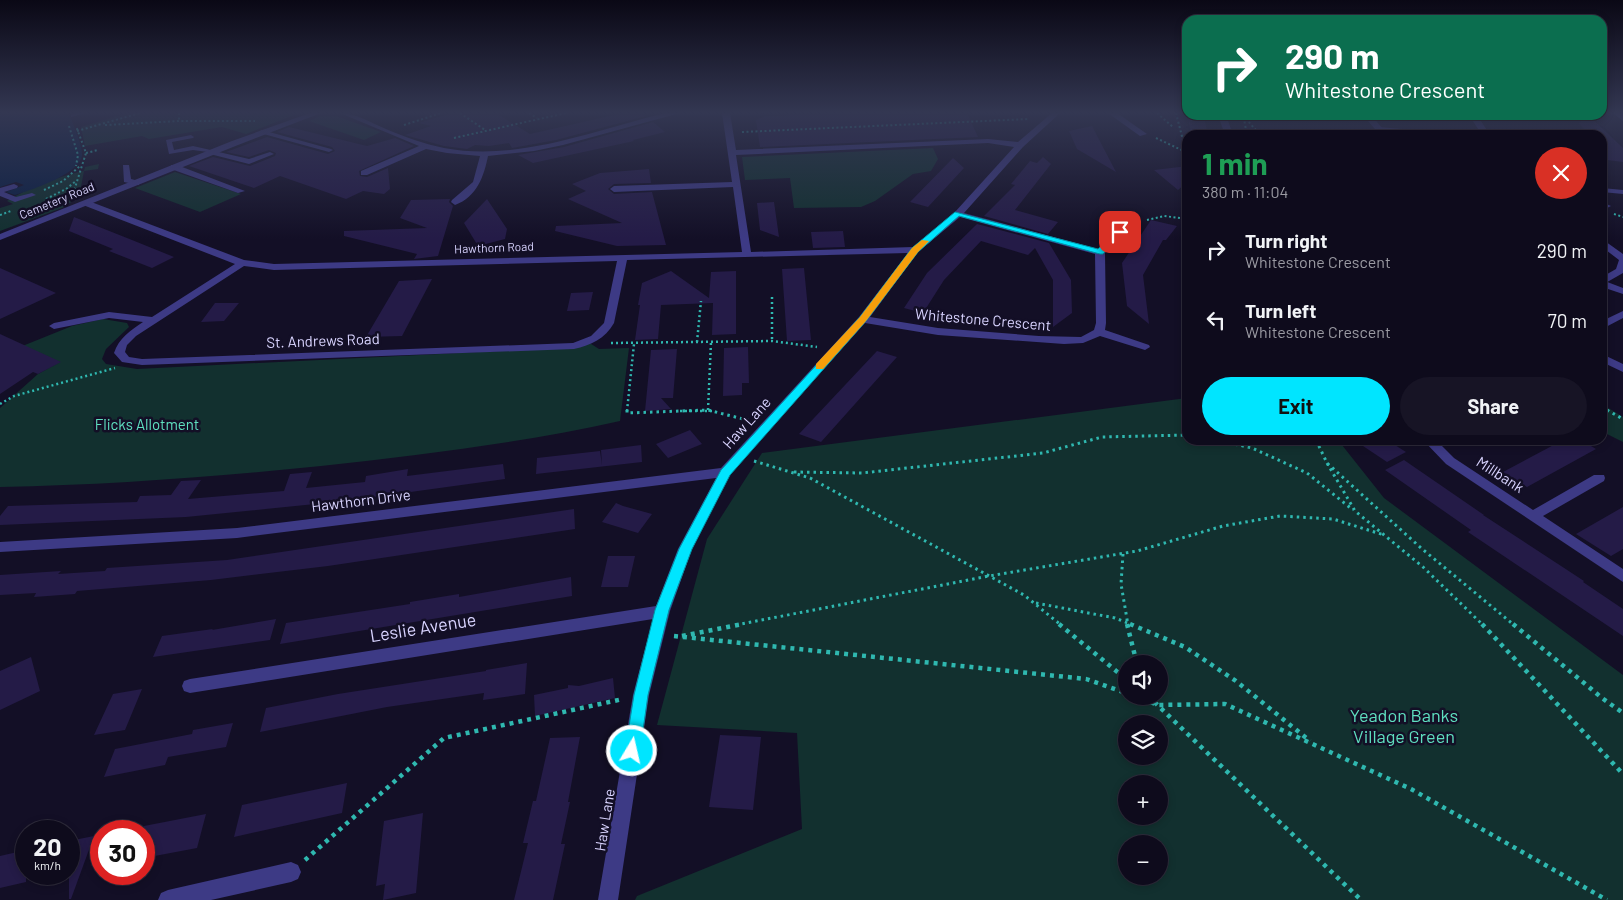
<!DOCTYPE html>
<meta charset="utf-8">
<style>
body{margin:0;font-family:Barlow,sans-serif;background:#171425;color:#f1f3f6;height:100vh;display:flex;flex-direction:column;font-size:19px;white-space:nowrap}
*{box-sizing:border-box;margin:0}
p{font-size:16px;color:#9b9ba3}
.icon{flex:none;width:28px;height:28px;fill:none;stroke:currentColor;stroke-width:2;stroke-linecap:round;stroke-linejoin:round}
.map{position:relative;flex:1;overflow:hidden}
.side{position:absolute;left:1182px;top:130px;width:425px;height:315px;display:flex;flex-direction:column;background:#0e0b1c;border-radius:15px;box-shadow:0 2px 8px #0003,0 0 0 1px #2e2b3b}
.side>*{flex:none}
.banner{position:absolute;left:1182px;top:15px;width:425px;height:105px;border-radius:15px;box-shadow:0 2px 8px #0003,0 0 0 1px #2e2b3b;background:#0b6e4f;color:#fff;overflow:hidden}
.tools{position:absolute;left:1118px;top:655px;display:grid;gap:10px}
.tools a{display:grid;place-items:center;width:50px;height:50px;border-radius:50%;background:#0e0b1c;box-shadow:0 2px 8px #0003,0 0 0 1px #2e2b3b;font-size:25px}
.speed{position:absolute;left:15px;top:820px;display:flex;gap:10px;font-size:25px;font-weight:700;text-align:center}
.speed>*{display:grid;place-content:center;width:65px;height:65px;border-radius:50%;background:#0e0b1c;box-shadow:0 2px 8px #0003,0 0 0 1px #2e2b3b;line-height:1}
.speed small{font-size:12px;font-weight:400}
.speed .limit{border:8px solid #d22;background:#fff;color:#111}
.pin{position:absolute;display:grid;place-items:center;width:42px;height:42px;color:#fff;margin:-21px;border-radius:10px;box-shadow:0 2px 8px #0006}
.me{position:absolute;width:55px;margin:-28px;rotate:9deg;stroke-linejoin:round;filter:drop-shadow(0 0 4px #0008)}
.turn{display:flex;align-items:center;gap:18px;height:105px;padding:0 20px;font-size:22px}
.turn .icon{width:65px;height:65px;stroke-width:2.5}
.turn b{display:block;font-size:35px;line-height:42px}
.round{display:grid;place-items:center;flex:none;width:52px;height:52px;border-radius:26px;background:#171425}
.headline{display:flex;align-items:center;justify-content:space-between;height:85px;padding:0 20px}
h1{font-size:30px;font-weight:700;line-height:38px;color:#1e9e55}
.button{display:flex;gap:10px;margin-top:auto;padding:10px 20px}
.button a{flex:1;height:58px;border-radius:30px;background:#00e5ff;color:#111;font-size:20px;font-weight:700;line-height:58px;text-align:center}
.button a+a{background:#171425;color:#f1f3f6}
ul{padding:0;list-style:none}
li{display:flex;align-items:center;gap:15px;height:70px;padding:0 20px}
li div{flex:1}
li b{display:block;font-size:19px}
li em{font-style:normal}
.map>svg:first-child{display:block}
.green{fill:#12302f;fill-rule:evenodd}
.water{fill:#0a1f44}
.building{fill:#241b47}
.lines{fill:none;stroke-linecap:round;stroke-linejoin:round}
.path-far3{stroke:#2fb8b0;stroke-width:2;stroke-dasharray:2 2.5;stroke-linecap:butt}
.path-far2{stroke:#2fb8b0;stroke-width:2.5;stroke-dasharray:2 3;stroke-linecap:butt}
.path-far1{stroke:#2fb8b0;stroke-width:3;stroke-dasharray:2.5 4;stroke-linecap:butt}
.path{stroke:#2fb8b0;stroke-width:4.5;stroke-dasharray:4 5;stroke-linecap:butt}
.service{fill:#3d3a85;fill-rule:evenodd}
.minor{fill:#3d3a85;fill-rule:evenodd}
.tertiary{fill:#3d3a85;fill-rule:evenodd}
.route{fill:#00e5ff;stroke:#0095a6}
.slow{fill:#f59e0b}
.labels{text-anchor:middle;stroke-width:5;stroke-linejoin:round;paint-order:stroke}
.far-street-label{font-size:12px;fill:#d9d4ff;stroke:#130f26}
.street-label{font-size:15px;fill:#d9d4ff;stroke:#130f26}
.park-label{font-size:15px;fill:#5fe0c0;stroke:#130f26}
.near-street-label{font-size:18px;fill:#d9d4ff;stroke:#130f26}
.near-park-label{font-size:18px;fill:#5fe0c0;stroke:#130f26}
</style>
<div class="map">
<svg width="1623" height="900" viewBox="0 0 1623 900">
<rect width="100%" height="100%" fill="#130f26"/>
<path class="green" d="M127,113H299L246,134L222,127L149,139L142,136L85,146L81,127Z
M320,116H336L381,132L364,140L309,121Z
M933,148L938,159L931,171L913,174L875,201L861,207L794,208L790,178L745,180L742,157Z
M99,164L98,169L84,171L79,197L62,208L0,231V208L13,204L7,201C23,190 65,174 84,171L85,167Z
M175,172L241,194L200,212L135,188Z
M103,319L127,323L129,327L106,349L102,359L106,364L137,369L559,348L588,342L599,349L629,348L620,421C521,443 421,455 321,466C214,477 107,485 0,487V408L38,374L60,362L20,347L72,326Z
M1187,398L1188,440H1338L1384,498L1623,675V900H635L637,896L802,829L797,733L657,725L707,539L762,453ZM1126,664H1159V696H1126ZM1126,724H1159V756H1126ZM1126,784H1159V816H1126ZM1126,844H1159V876H1126Z
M1602,404L1623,417V442L1603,432Z"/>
<path class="water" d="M0,113H69C72,123 81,140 82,153C84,173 31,190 15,195L6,192L24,185L16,182L0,187Z"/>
<path class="building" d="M452,113H496L530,134L623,113H642L646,116L556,140L512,148L509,143L489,146L475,145L467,149L444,146L405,135L431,126L419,123Z
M836,113H967L978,137L760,147L756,120L766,116Z
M1187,115H1203L1208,134L1191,132Z
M1588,115L1623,148V162L1607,160L1602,155V135H1589L1579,123Z
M653,122L665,132L633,140L634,141L533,163L518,155L564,147Z
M1092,126L1116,172L1077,149L1069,131Z
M289,127L367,146L395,138L414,146L359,171L360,176L367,177L388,168L390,189L384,194L363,191L346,199L280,176L254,188L189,166L213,157L250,166L275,156L276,153L269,150L249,157L226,152L267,137L328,154L335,151L332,147L277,132Z
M1043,157L1051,164L1015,210L1058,222L1048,234L984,216L1015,185L1011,184L1030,161L1037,163Z
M953,158L964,168L928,207L910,202Z
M1188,166V181L1178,190L1154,170Z
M649,169L651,183L614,184L608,189L614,194L652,192L666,245L617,246L555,231L556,226L622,223L568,199L586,191L572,184L600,173Z
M450,199L449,202L453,206L438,256L414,259L417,254L344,236V231L427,228L400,218L411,200Z
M487,199L507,229L505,239L478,246L464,223Z
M774,202L779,237L760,230L757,203Z
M74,217L132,240L174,257L152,268L109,251L113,249L69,231Z
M1151,220L1177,226L1166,240H1163L1143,275L1149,324L1127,306L1122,263Z
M977,224L1049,243L1071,280L1072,313L1053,327V280L1035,248L1028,255L981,241L944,280L923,313L904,308L927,273Z
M843,231L845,247L813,248L811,232Z
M0,268L56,293L0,319Z
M804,268L811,340L787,341L782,269Z
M671,271L709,298L711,272L736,271V334L712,335L713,303L661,305L658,339L635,340L640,305H638L642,283Z
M432,279L402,336L366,337L399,281Z
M593,292L589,310L567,311L571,293Z
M215,303H239L224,321L201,322Z
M0,334L61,362L38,374L33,372L0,394Z
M748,347L749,383H742V395L723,396L724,348Z
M677,349L673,398H661L671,409L645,411L651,350Z
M877,351L897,357L821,442L799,434Z
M690,430L702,444L668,458L656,444Z
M1354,440H1387L1406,452L1387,462Z
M1563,440H1581L1596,449L1527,487L1503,472Z
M641,445L642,462L536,474L537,458L600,451L602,465L601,450Z
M1404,460L1484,515H1483L1584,581L1583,582L1623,609V636L1468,532L1471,530L1385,470Z
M503,464L505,479L345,501L186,517L0,525V516L8,506L137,502L140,496L171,495L181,481L201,480L188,499L284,491L290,474L312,472L306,488L365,482L366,476L408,469L407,476Z
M616,503L623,506L652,514L638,533L602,522Z
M1623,507V549L1611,556L1576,534Z
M574,509L575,529L535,535L328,566L211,580L77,591L75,594L34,597L36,593L0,595V575L61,571L58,574L105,571L107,568L227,560Z
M608,556H635L628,587H601Z
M571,577L572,596L280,644L286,623L410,604V602L459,594V597Z
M276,619L270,640L153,657L162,636L213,629L212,630Z
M31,657L40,691L0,710V671Z
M527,663L525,694L483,700L484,693L387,707L260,732L266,708L338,694L486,671V670Z
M613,678L615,698L535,716L534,695L568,688V685L579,686Z
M142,689L125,730L94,735L113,694Z
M233,723L226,747L168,757L165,765L104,777L115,749L192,734L193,730Z
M720,735L761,737L753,810L709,807Z
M580,737L568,802H570L561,844H565L553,900H514L528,843H523L533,801H536L550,738Z
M347,783L342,813L234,837L242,805Z
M423,813L416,893L383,900L385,884L376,886L384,821Z
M206,814L197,848L144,858V826Z
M94,836L71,899H69V841Z
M26,850V882L0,888V856Z"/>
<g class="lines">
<path class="path-far3" d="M179,113V121
M460,113L485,130
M529,113L537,118
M1157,113L1173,127
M1176,113L1186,152
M1243,115L1260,135
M1246,119H1244L1247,135
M105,125L179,121H255
M404,125L441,113
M69,126L78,155L76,166
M77,131L140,113
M742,132L1028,119
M454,138L566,113
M1156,138L1188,153
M86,153L98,150
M44,190L63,181L80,166
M73,194L86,153L76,126
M46,199L66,189L76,181
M1614,214L1623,217
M0,215L11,211
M1147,220L1164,216L1188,219"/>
<path class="path-far2" d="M772,297V341
M697,342L701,301
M611,343L772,341L817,347
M0,404L14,396L115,368
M1602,407L1609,411
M708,410L711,342
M627,411L634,344
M680,411H712"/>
<path class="path-far1" d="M627,410V413L708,410L751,421
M1607,410L1623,419
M1216,440L1252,448L1307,473L1353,510
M1316,440L1327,463L1421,548L1514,625
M754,461L810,478L1024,595L1061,625
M1327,463L1355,511L1423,567L1483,625
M794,472L862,473L1043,453L1102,437L1188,435
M1123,554L1121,584L1128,625
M1036,603L1115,618L1133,625
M736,625L989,576L1137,551L1223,526L1280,516L1333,519L1384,535"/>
<path class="path" d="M1059,624L1126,679
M1127,624L1137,664
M1130,624L1185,647L1236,681L1310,741
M1482,624L1623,774
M1513,624L1602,698L1623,713
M674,636L1086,679L1126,693
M682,636L743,624
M1134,696L1158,705L1225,704L1411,789L1607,900
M1148,696L1361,900
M305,860L444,738L623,699"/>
<path class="service" d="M75,113H86L71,117V115Z
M262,130L331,149L333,150L329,152L260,133V131Z
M191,135L194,137L193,138L172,142L174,150L193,146L215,151V153L193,150L169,154L166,140Z
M123,165H129L131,179L139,181V185L124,182Z
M14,184L18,186L17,188L4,192L16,197L32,193L36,195L15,202L0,196V188Z
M1602,188L1623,190V194L1602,192Z
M1602,202L1611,206L1607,208L1602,207Z"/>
<path class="minor" d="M340,113C356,113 371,123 386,129C405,137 424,144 444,148C519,162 594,130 666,113H680L563,145L534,151L488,156C484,176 477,197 455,205L451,202L452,200L473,182L480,156L447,153L426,149L367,175H361V171L419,146Z
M722,113H730L736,150L988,139L1018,142L1052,113H1060L1023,147L964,213L1098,249L1132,214H1138V218L1105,253L1106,323L1105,330L1149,345L1150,347L1145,350L1100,336L1083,343L1064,344L938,335L865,323L730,474L692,549L670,611L649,695L618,900H598L633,695L653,619L190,693L184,691L182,686L184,681L190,679L656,606L678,549L716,478L237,538L0,552V542L237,528L721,468L859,317L908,253L627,260L614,323C605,339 591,345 574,349L142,365L122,362L114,353C119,338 130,331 143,322L109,318L54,329L49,326L54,323L109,312L152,317L235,264L83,205L82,203L86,200L244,260L274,264L742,252L733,187L614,192L610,189L614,186L732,182ZM988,143L1014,147L955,212L913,247L751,252L736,155ZM960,217L1095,254L1096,323L1094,330L1081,337L1039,336L938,328L870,317L918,252ZM617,261L604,323L591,336L573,343L142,359L129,357L125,352L127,345L136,336L244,266L274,270Z
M1108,113H1117L1147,134L1140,136Z
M1613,113H1621L1623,115V121Z
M1218,115H1226L1233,135H1225Z
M1469,115H1477L1490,135H1482Z
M1378,127L1451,133L1455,135H1425L1381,131H1378Z
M210,150L249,159L270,152L274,154L249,164L210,154Z
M171,165H177L245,191L238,193L171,169Z
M1602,239L1623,254V273L1602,285V277L1616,269L1619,260L1602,247Z
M1623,311V318L1602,329V321Z
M1602,354L1623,364V372L1602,362Z
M1423,440H1436L1454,458L1533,510L1594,475H1604L1605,478L1604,481L1543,516L1623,569V582L1446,464Z
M291,862L298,865L301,872L298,879L291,882L211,900H158L161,893L168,890Z"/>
<path class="tertiary" d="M310,113H321L238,145L0,240V234L232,141Z
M1363,115H1371L1388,135H1380Z
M1602,280L1623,288V294L1602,287Z"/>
</g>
<linearGradient id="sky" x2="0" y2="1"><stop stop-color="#0a0815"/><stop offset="0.47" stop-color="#333752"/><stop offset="1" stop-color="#333752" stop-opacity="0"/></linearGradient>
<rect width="1623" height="239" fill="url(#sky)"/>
<path class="route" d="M955,212L1098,249L1117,230L1124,232L1103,254H1100L959,216L918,252L866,321L730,475L692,549L669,610L648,695L640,751L638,756L632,758L627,756L625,751L634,695L655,610L679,549L721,470L860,317L912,248Z"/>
<path class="slow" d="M922,240L929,241L918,252L866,321L823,369H816V364L860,317L912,248Z"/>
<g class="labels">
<g class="far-street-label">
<text transform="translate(57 201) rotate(-22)" y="4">Cemetery Road</text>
<text transform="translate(494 248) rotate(-2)" y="4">Hawthorn Road</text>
</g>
<g class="street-label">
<text transform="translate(983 320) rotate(5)" y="5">Whitestone Crescent</text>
<text transform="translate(323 341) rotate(-2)" y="5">St. Andrews Road</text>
<text transform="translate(747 423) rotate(-48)" y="5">Haw Lane</text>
<text transform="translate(1500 475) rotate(33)" y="5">Millbank</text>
<text transform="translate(361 501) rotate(-7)" y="5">Hawthorn Drive</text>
<text transform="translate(605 820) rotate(-81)" y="5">Haw Lane</text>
</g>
<g class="park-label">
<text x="147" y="430">Flicks Allotment</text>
</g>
<g class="near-street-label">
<text transform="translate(423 628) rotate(-9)" y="6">Leslie Avenue</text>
</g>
<g class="near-park-label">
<text x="1404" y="722">Yeadon Banks<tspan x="1404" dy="21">Village Green</tspan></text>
</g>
</g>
</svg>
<div class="tools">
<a><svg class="icon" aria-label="sound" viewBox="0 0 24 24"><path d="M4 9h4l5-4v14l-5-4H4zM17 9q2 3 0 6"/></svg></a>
<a><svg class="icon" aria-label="layers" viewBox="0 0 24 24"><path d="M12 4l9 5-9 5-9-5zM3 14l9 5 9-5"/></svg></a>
<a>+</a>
<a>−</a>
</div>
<div class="speed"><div>20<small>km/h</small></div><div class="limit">30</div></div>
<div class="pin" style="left:1120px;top:232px;background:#d93025"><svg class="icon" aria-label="arrive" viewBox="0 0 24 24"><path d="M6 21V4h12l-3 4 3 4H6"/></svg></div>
<svg class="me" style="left:632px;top:751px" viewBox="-20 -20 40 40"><circle r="17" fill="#00e5ff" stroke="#fff" stroke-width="3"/><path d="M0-11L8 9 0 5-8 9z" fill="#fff"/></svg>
<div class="banner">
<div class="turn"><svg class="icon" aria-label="right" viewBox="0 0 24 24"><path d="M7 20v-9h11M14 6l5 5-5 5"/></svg><div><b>290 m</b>Whitestone Crescent</div></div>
</div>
<section class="side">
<div class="headline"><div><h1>1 min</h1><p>380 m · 11:04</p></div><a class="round" style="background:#d93025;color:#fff"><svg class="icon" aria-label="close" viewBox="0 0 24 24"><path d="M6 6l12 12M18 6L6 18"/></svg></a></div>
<ul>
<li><svg class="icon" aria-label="right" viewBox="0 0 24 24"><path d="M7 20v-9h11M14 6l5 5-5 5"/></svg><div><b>Turn right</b><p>Whitestone Crescent</p></div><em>290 m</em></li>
<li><svg class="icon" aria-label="left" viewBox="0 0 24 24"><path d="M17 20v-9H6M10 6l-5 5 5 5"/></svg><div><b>Turn left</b><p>Whitestone Crescent</p></div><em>70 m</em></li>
</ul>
<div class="button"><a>Exit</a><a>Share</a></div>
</section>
</div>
